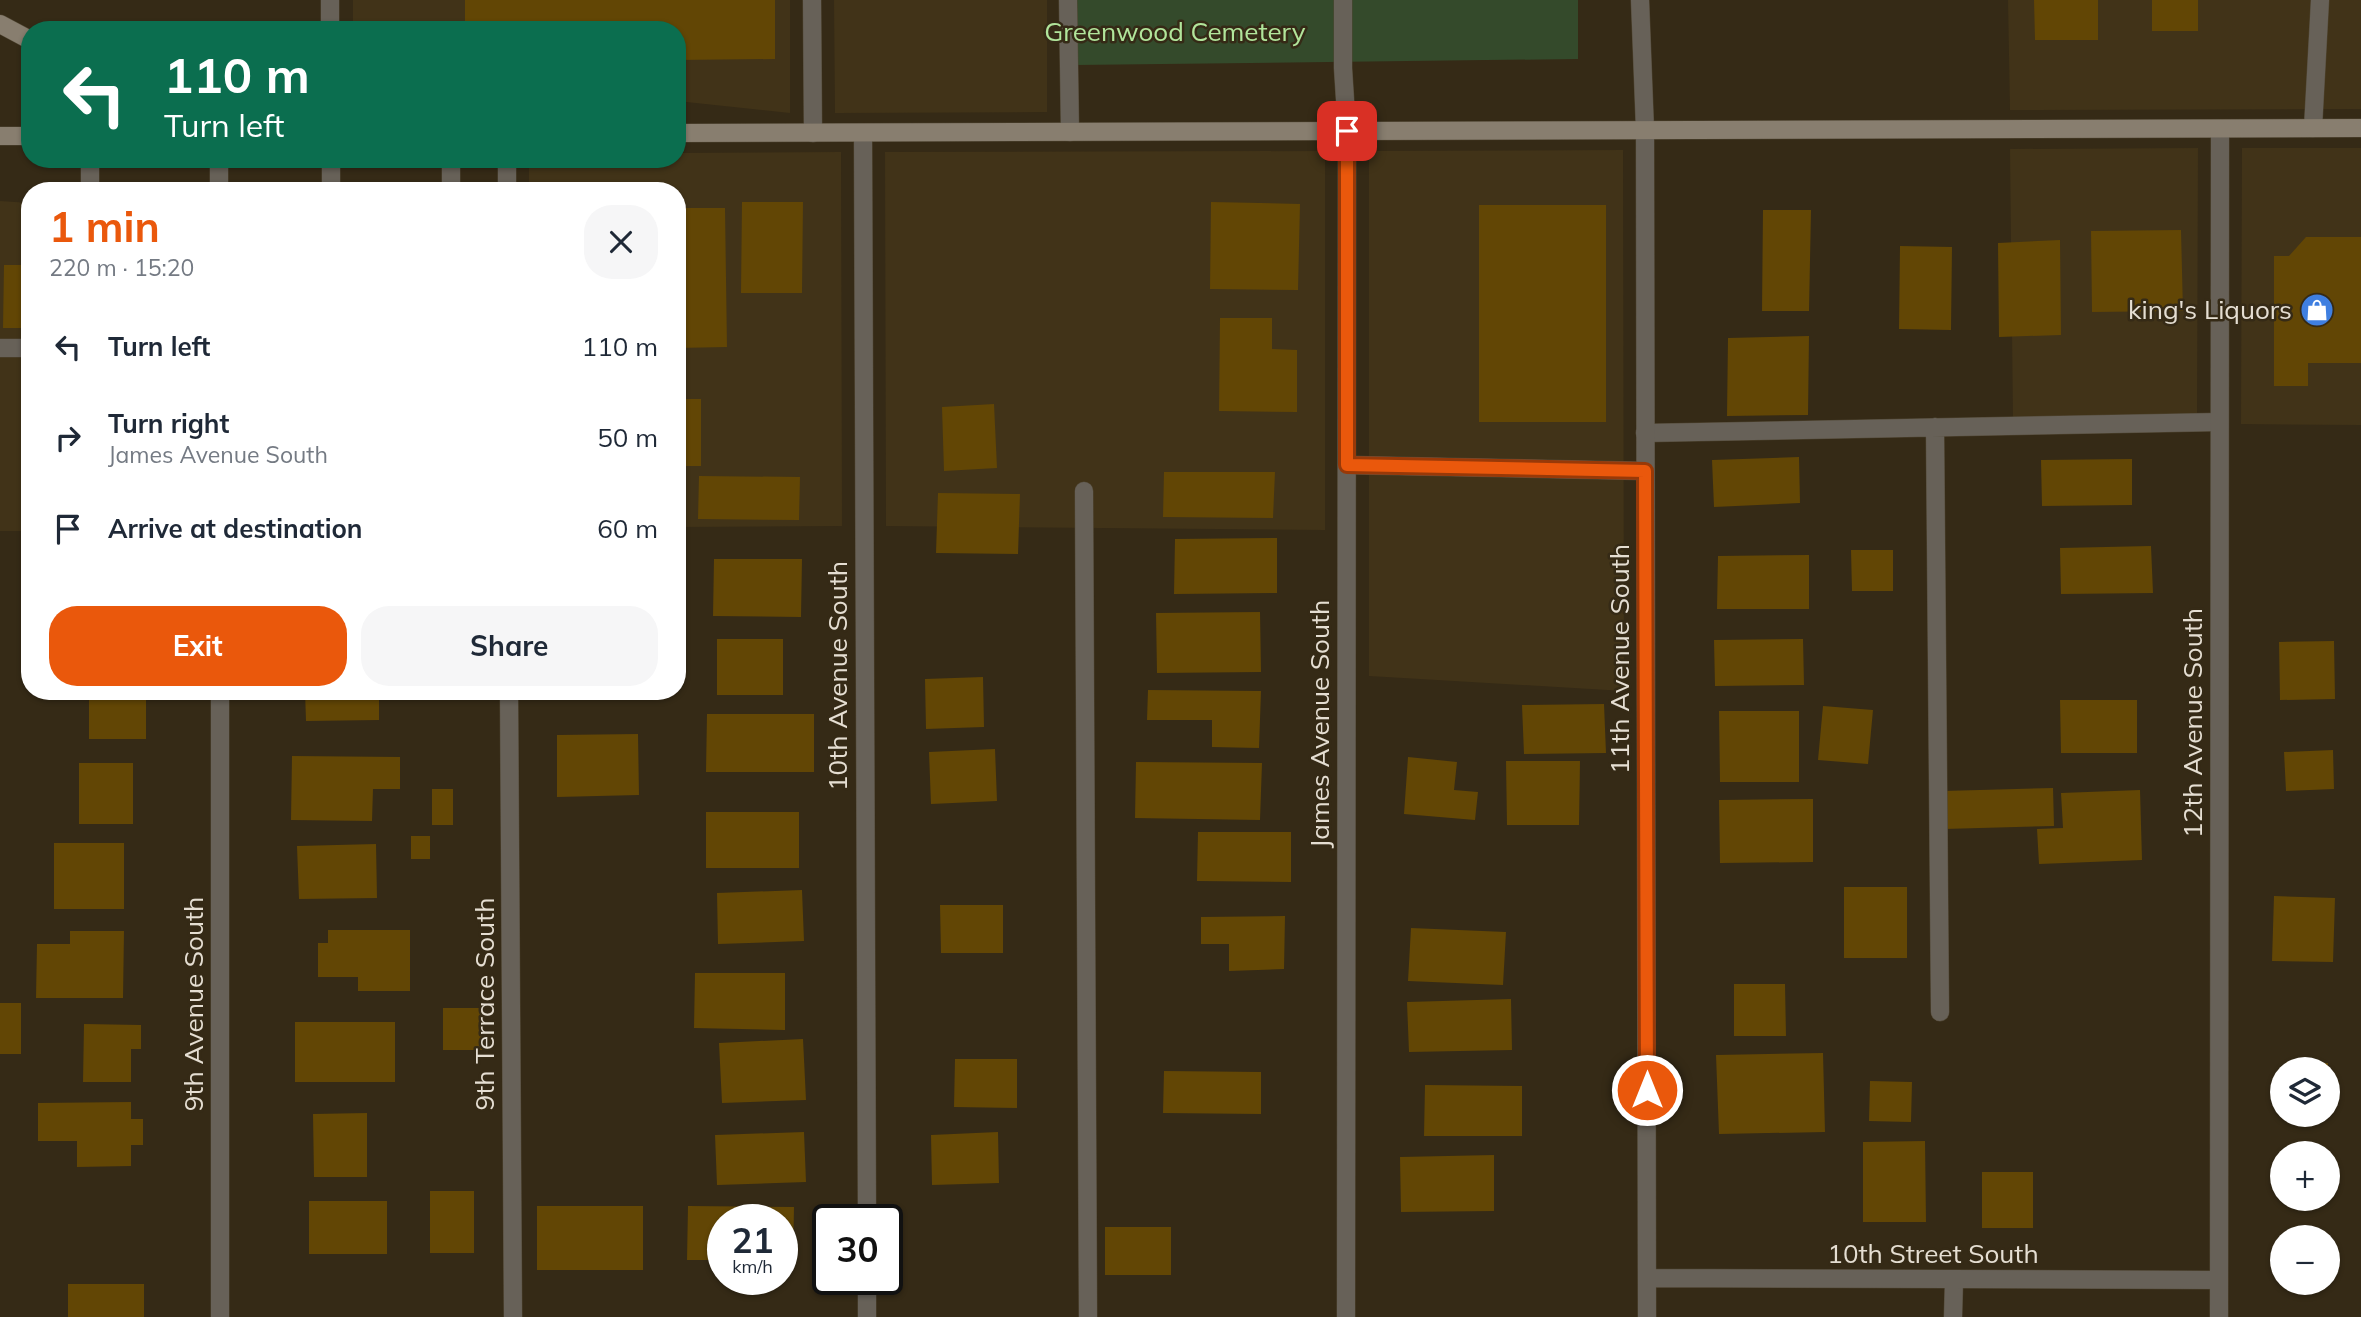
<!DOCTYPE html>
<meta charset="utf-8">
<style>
body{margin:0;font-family:Mulish,sans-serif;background:#f6f6f7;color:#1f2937;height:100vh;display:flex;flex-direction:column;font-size:26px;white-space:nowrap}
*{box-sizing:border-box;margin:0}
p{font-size:23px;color:#747a83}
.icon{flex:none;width:38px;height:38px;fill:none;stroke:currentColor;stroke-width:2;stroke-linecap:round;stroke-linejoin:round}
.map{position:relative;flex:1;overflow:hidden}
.panel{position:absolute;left:21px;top:182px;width:665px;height:518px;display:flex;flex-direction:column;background:#fff;border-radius:28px;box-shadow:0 2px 5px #0004}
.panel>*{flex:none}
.top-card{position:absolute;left:21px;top:21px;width:665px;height:147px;border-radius:28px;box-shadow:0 2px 5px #0004;background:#0b6e4f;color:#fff;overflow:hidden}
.controls{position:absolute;left:2270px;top:1057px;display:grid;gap:14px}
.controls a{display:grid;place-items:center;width:70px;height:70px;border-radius:50%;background:#fff;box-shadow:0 2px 5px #0004;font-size:35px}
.speed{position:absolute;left:707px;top:1204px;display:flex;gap:14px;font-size:35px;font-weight:700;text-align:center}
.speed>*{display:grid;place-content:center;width:91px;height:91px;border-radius:50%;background:#fff;box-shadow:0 2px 5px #0004;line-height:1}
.speed small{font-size:18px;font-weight:400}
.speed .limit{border:4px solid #111;border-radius:10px;background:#fff;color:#111}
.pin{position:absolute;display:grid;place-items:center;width:60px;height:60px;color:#fff;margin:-30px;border-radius:14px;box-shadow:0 4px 10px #0006}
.me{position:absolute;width:77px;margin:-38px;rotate:0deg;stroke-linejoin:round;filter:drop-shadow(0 0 5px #0008)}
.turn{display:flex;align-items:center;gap:24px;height:147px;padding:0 28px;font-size:32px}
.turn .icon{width:91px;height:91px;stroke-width:2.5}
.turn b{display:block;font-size:49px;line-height:60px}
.round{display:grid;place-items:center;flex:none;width:74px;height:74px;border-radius:28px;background:#f6f6f7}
.head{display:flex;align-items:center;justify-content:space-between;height:119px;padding:0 28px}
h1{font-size:42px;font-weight:700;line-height:52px;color:#ea580c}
.cta{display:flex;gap:14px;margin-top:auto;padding:14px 28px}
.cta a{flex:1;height:80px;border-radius:28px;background:#ea580c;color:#fff;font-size:28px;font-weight:700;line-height:80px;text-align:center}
.cta a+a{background:#f6f6f7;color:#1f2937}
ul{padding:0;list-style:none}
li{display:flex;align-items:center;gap:21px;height:91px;padding:0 28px}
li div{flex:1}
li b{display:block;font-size:26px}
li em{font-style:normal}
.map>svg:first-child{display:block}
.built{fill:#413318}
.green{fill:#344a2b}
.building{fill:#624605}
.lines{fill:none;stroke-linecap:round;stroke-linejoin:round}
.service-casing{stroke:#514734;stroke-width:19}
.minor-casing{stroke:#514734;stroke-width:19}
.secondary-casing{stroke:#514734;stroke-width:19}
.service{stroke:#676158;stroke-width:18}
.minor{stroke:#676158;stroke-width:18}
.secondary{stroke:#887e6f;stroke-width:18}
.route-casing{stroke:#983908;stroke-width:18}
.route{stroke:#ea580c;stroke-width:12}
.labels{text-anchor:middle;stroke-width:5;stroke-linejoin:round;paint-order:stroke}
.park-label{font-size:26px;fill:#b1e59b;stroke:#352a16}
.poi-label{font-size:26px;fill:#e5ded2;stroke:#352a16;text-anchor:end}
.street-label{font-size:26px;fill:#e5ded2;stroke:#352a16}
</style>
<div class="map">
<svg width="2361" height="1317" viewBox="0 0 2361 1317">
<rect width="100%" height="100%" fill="#352a16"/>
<path class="built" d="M353,0H790V113L677,101V30H353Z
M834,0H1047V112L835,113Z
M2008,0H2361V109L2010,110Z
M2198,148L2197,424L2013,421L2010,149Z
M2242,148H2361V425L2241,424Z
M1623,150L1624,691L1369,676V151Z
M1325,151V530L886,526L885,152Z
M841,152L842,526L677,527V191H529V159H677V153Z
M0,201L30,203V531H0Z"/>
<path class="green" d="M1076,0H1578V59L1076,65Z"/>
<path class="building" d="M465,0H775V59L677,60V30H465Z
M2034,0H2098V40H2035Z
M2152,0H2198V31H2152Z
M742,202H803L802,293H741Z
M1211,202L1300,204L1298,290L1210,289Z
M1479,205H1606V422H1479Z
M677,208H725L727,347L677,348Z
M1763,210H1811L1809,311H1762Z
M2181,230L2183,311L2092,312L2091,231Z
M2306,237H2361V363H2308V386H2274V256H2289Z
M2060,240L2061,335L1999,337L1998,243Z
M1900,246L1952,247L1951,330L1899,329Z
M4,265H30V328H3Z
M1220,318H1272V349L1297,350V412L1219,411Z
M1809,336L1808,415L1727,416L1728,338Z
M677,399H701V466H677Z
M994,404L997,468L944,471L942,407Z
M1799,457L1800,503L1714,507L1712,460Z
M2132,459V505L2042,506L2041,460Z
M1164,472H1275L1273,518L1163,517Z
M699,476L800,477L799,520L698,519Z
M938,493L1020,494L1018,554L936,553Z
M1277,538V593L1174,594L1175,539Z
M2151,546L2153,593L2061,594L2060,548Z
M1851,550H1893V591H1852Z
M1809,555V609H1717L1718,556Z
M714,559H802L801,617L713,616Z
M1260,612L1261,672L1157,673L1156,613Z
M717,639H783V695H717Z
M1803,639L1804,685L1715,686L1714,640Z
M2334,641L2335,699L2280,700L2279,642Z
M983,677L984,727L926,729L925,679Z
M1148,690L1261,691L1259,748L1212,747V720H1147Z
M89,691L146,692V739H89Z
M305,691H379V720L306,721Z
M2060,700H2137V753H2061Z
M1604,704L1606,753L1524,754L1522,705Z
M1823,706L1873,710L1868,764L1818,760Z
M1719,711H1799V782H1720Z
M707,714H814V772H706Z
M638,734L639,795L557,797V735Z
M995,749L997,801L931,804L929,752Z
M2333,750L2334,789L2286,791L2284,752Z
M292,756L400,757V789H373L372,821L291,820Z
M1408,757L1457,762L1454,790L1478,792L1475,820L1404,814Z
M1506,761H1580L1579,825H1507Z
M1136,762L1262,763L1260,820L1135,818Z
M79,763H133V824H79Z
M2053,788L2054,826L1944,829L1943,791Z
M432,789H453V825H432Z
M2140,790L2142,860L2039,864L2037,829L2063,828L2061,793Z
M1813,799V862L1720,863L1719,800Z
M706,812H799V868H706Z
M1198,832H1291V882L1197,881Z
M411,836H430V859H411Z
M54,843H124V909H54Z
M376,844L377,898L299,899L297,846Z
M1844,887H1907V958H1844Z
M802,890L804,941L718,944L717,893Z
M2274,896L2335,898L2333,962L2272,961Z
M940,905H1003V953H941Z
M1285,916L1284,969L1229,971V944H1201V917Z
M1411,928L1506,932L1503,985L1408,981Z
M328,930H410V991H358V977H318V943H328Z
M70,931H124L123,998H36L37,944H70Z
M695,973H785V1030L694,1028Z
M1734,984H1785L1786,1036H1734Z
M1511,999L1512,1050L1409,1052L1407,1002Z
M0,1003H21V1054H0Z
M443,1008H484V1050H443Z
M295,1022H395V1082H295Z
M84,1024L141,1025V1049H131V1082H83Z
M803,1039L806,1100L722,1103L719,1043Z
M1823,1053L1825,1132L1719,1134L1716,1055Z
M955,1059H1017V1108L954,1107Z
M2286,1062L2328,1063V1069H2286Z
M1164,1071L1261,1072V1114L1163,1113Z
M1870,1081L1912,1082L1911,1122L1869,1121Z
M1425,1085L1522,1086V1136H1424Z
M131,1102V1119H143V1145H131V1166L77,1167V1141H38V1103Z
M367,1113V1177H314L313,1114Z
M804,1132L806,1182L717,1185L715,1135Z
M998,1132L999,1183L932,1185L931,1135Z
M1925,1141L1926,1222H1863V1142Z
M1494,1155V1211L1401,1212L1400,1157Z
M1982,1172H2033V1228H1982Z
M430,1191H474V1253H430Z
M309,1201H387V1254H309Z
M537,1206H643V1270H537Z
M688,1206L794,1207L793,1260H782V1220H723V1260H687Z
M1105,1227H1171V1275H1105Z
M68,1284H144V1317H68Z"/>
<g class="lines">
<defs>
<path id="service" d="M1343,0V68L1347,131
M2313,128L2320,0
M331,159V191
M451,159V191
M90,191V159
M0,348H30
M1935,427L1940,1012
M1645,433L2219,422
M1347,465L1645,471
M1084,491L1088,1317
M1953,1317L1954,1281"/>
<path id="minor" d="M330,0V30
M812,0L813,133
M1068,0L1070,132
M1640,0L1645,130L1647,1317
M863,133L867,1220
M219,159V191
M507,159V191
M220,691V1317
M509,691L513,1317
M1647,1278L2219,1280
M867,1279V1317
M1346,1317L1347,131
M2219,1317L2220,129"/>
<path id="secondary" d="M0,24L30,40
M677,133L2361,128
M0,136H30"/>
</defs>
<use href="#service" class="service-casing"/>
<use href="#minor" class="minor-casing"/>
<use href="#secondary" class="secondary-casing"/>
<use href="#service" class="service"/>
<use href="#minor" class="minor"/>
<use href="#secondary" class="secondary"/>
</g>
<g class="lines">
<defs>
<path id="route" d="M1347,131V465L1645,471L1647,1090"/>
</defs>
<use href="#route" class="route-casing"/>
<use href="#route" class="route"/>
</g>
<defs>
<symbol id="shop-disc" viewBox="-11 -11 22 22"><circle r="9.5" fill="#3f7fe0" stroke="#352a16"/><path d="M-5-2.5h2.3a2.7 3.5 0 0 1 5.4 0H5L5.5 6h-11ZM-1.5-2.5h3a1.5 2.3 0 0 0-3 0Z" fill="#fff"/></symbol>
</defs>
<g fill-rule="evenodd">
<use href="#shop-disc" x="2298" y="291" width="38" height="38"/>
</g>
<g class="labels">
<g class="park-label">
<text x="1175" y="41">Greenwood Cemetery</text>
</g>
<g class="poi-label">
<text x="2292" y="319">king's Liquors</text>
</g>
<g class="street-label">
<text transform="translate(1620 659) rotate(-90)" y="9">11th Avenue South</text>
<text transform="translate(838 676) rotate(-90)" y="9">10th Avenue South</text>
<text transform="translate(2193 723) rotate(-90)" y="9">12th Avenue South</text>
<text transform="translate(1320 724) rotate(-90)" y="9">James Avenue South</text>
<text transform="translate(194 1004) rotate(-90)" y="9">9th Avenue South</text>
<text transform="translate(485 1004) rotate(-90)" y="9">9th Terrace South</text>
<text x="1933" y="1263">10th Street South</text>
</g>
</g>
</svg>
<div class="controls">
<a><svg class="icon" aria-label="layers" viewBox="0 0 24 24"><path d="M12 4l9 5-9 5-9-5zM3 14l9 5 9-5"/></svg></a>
<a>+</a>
<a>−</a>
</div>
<div class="speed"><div>21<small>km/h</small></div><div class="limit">30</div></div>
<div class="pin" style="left:1347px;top:131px;background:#d93025"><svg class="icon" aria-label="arrive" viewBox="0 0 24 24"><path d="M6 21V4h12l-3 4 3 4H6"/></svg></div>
<svg class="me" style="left:1647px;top:1090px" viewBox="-20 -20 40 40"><circle r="17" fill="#ea580c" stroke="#fff" stroke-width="3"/><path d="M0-11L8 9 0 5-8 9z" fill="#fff"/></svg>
<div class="top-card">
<div class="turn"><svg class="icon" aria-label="left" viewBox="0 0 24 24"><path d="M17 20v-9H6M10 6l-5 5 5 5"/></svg><div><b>110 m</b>Turn left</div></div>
</div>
<section class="panel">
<div class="head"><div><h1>1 min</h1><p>220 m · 15:20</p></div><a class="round"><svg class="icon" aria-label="close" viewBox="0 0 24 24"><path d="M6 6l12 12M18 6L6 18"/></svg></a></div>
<ul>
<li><svg class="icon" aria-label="left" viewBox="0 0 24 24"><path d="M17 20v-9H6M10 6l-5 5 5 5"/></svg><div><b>Turn left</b></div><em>110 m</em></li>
<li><svg class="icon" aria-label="right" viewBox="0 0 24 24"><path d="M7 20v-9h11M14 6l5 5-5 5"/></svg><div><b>Turn right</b><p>James Avenue South</p></div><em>50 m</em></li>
<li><svg class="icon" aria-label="arrive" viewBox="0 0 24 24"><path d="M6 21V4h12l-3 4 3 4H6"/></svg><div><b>Arrive at destination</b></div><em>60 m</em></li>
</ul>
<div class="cta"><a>Exit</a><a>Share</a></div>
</section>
</div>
